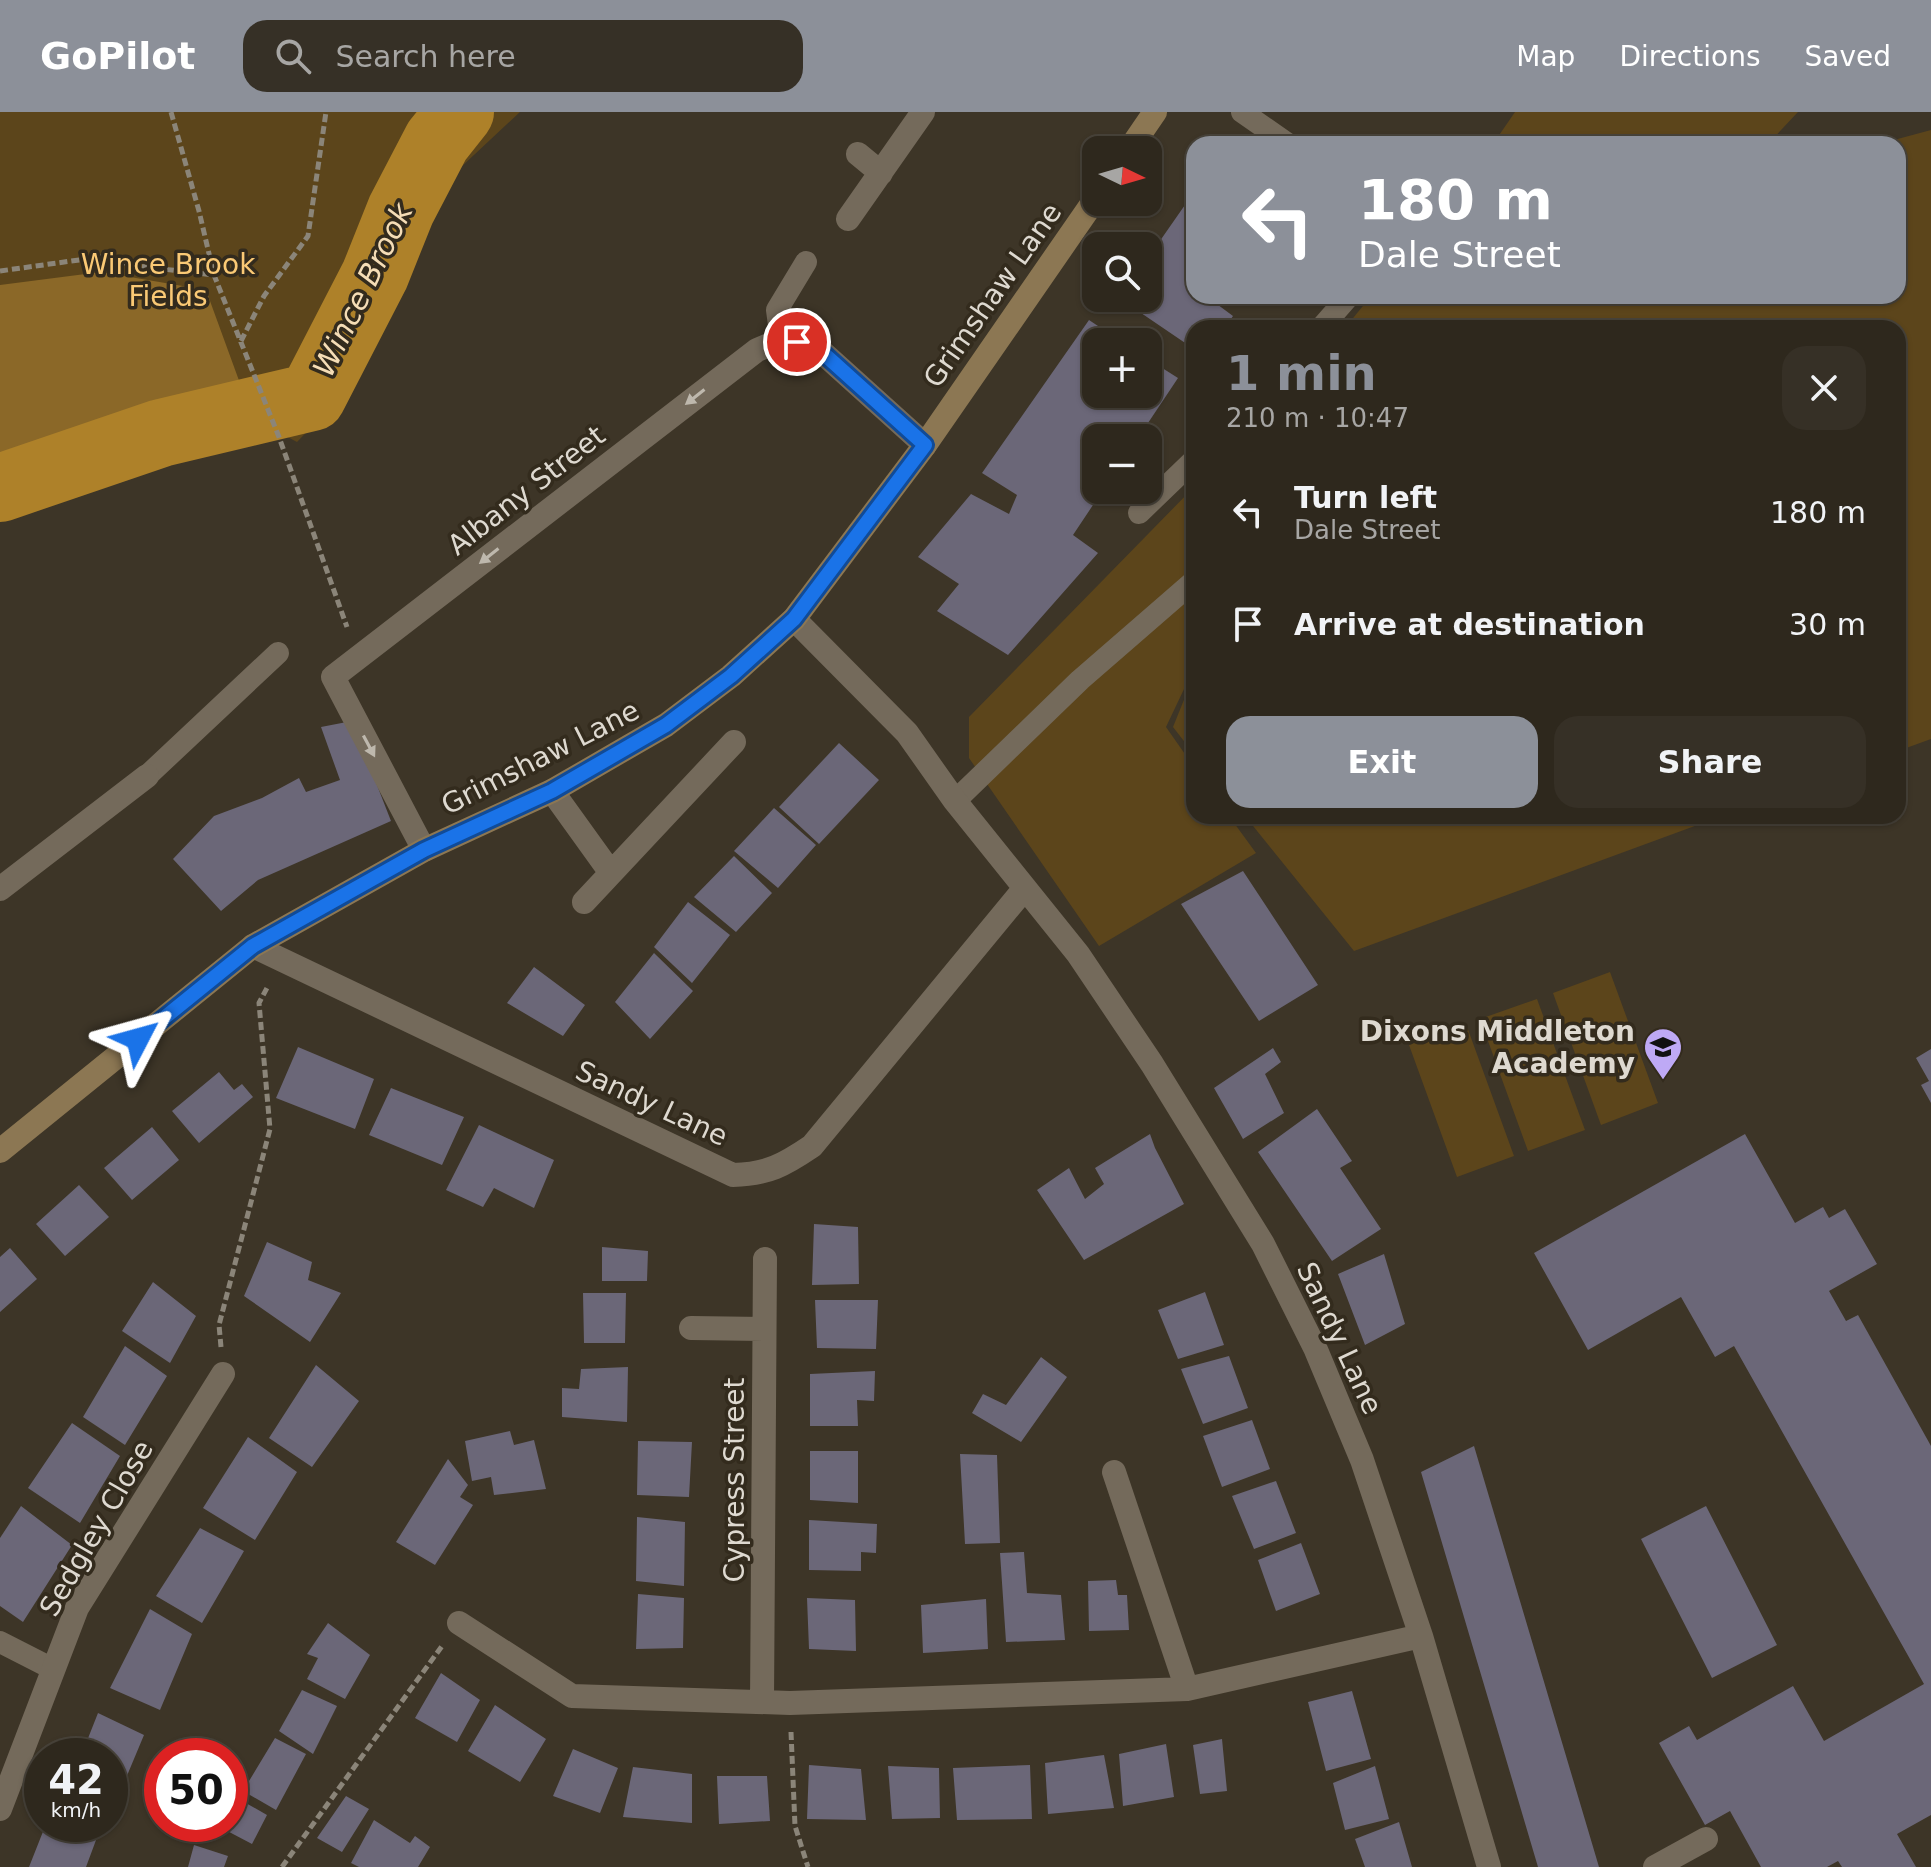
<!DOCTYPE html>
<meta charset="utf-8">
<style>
body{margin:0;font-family:"DejaVu Sans",sans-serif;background:#363026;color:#f1f3f6;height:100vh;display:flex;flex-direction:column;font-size:30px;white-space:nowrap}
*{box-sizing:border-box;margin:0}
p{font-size:26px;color:#a7a6a4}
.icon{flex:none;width:44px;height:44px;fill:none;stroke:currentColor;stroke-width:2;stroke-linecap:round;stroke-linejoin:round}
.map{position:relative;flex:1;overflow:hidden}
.side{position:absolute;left:1186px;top:208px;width:720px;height:504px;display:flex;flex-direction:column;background:#2e281d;border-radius:24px;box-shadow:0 2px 6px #0004,0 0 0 2px #49443b}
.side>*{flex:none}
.banner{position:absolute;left:1186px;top:24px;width:720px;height:168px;border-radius:24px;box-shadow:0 2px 6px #0004,0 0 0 2px #49443b;background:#8c9099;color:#fff;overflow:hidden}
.needle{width:52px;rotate:95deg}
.fabs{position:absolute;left:1082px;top:24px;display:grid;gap:16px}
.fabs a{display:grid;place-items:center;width:80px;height:80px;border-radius:16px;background:#2e281d;box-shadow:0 2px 6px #0004,0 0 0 2px #49443b;font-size:40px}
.speed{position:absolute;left:24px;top:1626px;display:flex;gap:16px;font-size:40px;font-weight:700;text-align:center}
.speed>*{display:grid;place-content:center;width:104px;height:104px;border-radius:50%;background:#2e281d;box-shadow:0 2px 6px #0004,0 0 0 2px #49443b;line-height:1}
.speed small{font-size:20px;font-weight:400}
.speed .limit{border:12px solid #d22;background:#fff;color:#111}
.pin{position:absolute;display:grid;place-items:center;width:68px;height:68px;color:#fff;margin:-34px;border:4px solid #fff;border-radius:50%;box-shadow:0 2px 8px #0007}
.me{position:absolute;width:88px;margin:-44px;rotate:51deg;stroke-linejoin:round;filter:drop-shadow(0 0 6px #0008)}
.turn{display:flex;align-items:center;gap:28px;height:168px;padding:0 40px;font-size:36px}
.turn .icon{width:104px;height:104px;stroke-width:2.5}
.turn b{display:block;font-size:56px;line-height:68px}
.round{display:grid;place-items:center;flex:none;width:84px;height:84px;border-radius:24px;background:#363026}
.summary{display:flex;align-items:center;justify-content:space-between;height:136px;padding:0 40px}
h1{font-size:48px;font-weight:700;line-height:60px;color:#8c9099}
.cta{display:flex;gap:16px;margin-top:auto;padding:16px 40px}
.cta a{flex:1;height:92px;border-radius:24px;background:#8c9099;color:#fff;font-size:32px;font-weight:700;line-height:92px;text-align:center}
.cta a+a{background:#363026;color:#f1f3f6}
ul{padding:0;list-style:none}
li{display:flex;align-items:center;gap:24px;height:112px;padding:0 40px}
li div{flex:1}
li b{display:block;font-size:30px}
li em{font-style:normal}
header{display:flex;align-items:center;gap:48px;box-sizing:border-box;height:112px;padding:0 40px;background:#8c9099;color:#fff}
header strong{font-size:38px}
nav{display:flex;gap:44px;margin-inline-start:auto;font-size:28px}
.search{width:560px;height:72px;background:#363026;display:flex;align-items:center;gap:20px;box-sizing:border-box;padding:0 28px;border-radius:24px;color:#a7a6a4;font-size:30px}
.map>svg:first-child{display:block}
.green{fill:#5c451b}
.forest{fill:#8b6828}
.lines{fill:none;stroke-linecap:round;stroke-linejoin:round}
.river{stroke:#ae8129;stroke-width:68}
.building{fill:#6b6778}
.path{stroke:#8b8579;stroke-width:5;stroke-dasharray:8 4;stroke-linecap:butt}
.lane{stroke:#746a5b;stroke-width:22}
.street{stroke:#746a5b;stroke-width:24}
.secondary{stroke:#8c7753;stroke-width:24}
.oneway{fill:#beb8ad}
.route-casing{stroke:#114b97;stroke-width:20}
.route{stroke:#1a73e8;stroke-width:14}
.labels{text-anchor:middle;stroke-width:7;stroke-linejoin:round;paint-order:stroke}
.park-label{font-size:28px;fill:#fac975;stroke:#332b1d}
.street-label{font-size:28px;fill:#ded9d0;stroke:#332b1d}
.poi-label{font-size:28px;font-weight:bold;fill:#ded9d0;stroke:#332b1d;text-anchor:end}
.water-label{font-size:30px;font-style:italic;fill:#f5ddb6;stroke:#332b1d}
</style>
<header>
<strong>GoPilot</strong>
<div class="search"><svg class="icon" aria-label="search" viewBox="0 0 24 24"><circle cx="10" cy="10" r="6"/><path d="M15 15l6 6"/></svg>Search here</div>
<nav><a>Map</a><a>Directions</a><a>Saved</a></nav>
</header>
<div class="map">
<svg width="1931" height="1755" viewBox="0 0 1931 1755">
<rect width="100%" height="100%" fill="#3d3527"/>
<path class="green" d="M0,0H520L443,72L329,297L297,330L267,314L64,373L0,399Z
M1515,0H1798L1768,32H1493Z
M1931,18V627L1898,639V216H1345L1371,184H1898V32H1879Z
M1194,375V556L1166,615L1194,655V704H1229L1256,741L1099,834L969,646V605Z
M1194,563V642L1173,615Z
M1245,704H1722L1354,839Z
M1610,860L1658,991L1601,1013L1553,881Z
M1537,887L1585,1018L1528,1039L1480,907Z
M1466,912L1514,1044L1457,1065L1409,933Z"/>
<path class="forest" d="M101,160L206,178L245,285L192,284L0,356V173Z"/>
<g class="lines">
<path class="river" d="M0,376L161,321L312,285L375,163L401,98L437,29L460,0"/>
</g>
<path class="building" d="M1194,80V166L1190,172L1194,175V184H1206L1233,204L1225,216H1194V237L1119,186H1148V146Z
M1089,208L1122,230H1096V282H1148V247L1178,266L1138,326H1096V378H1103L1073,423L1098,441L1008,543L937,499L959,472L918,445L971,382L1009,402L1017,383L982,361Z
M352,609L391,709L258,768L221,799L173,747L214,704L262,686L299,666L306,680L340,668L321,615Z
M839,631L879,668L819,732L779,695Z
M774,696L816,733L778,776L734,739Z
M734,744L772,781L736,820L694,785Z
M1243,759L1318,873L1259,909L1181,792Z
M688,790L730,823L692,871L654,835Z
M654,841L693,879L650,927L615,890Z
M534,855L585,893L563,924L507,891Z
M298,935L374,967L355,1017L276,986Z
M1273,936L1281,950L1265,962L1284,1001L1243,1027L1214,976Z
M1931,937V991L1921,973L1929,969L1916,946Z
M219,960L234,978L242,972L253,985L199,1031L172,999Z
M391,976L464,1005L442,1053L369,1023Z
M1317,997L1352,1049L1340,1056L1381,1117L1332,1149L1258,1040Z
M479,1013L554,1048L534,1096L494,1076L483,1095L446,1078Z
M152,1015L179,1048L132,1088L104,1056Z
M1150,1022L1155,1036L1184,1092L1084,1148L1037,1078L1069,1056L1085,1087L1104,1072L1095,1056Z
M1745,1022L1795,1111L1823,1095L1829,1106L1845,1097L1877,1152L1829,1179L1846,1209L1858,1203L1931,1334V1703L1897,1722L1916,1755H1842L1838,1749L1827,1755H1761L1730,1699L1705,1713L1659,1631L1689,1614L1697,1628L1793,1574L1824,1629L1924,1572L1734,1234L1715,1245L1681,1185L1588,1238L1534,1141Z
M79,1073L109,1105L65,1144L36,1112Z
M814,1112L858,1115L859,1172L812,1173Z
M267,1130L312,1150L308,1168L341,1181L310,1230L244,1184Z
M602,1135L648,1139L647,1169H602Z
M10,1136L37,1167L0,1200V1145Z
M1384,1142L1405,1212L1365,1233L1338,1162Z
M153,1170L196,1204L170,1251L122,1219Z
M1205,1180L1224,1233L1178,1247L1158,1198Z
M583,1181H626L625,1231H584Z
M815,1188H878L876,1237L817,1236Z
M125,1234L167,1264L125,1333L83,1305Z
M1229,1244L1248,1296L1203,1312L1181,1257Z
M1041,1245L1067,1265L1021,1330L972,1301L983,1282L1006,1293Z
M316,1253L359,1289L312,1355L269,1326Z
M628,1255L627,1310L562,1305V1276L579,1277L581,1257Z
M875,1259L874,1289L857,1288L858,1314H810V1262Z
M1252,1308L1270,1357L1222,1375L1203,1324Z
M72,1311L120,1344L80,1411L28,1376Z
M510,1319L514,1333L534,1328L546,1377L494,1383L491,1365L472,1369L465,1329Z
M248,1325L297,1360L255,1428L203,1396Z
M638,1329L692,1330L689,1385L637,1383Z
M1474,1334L1599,1755H1538L1421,1360Z
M810,1339H858V1391L810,1388Z
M960,1342L997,1343L1000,1431L965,1432Z
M448,1347L468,1373L460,1385L473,1393L435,1453L396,1430Z
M1276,1369L1296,1421L1254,1437L1232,1384Z
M21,1394L72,1433L23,1510L0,1494V1426Z
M1706,1394L1777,1533L1712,1566L1641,1427Z
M637,1405L685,1410L684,1474L636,1469Z
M809,1408L877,1412L876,1441L861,1440V1459L809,1458Z
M200,1416L244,1439L202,1511L156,1484Z
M1301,1431L1320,1482L1276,1499L1258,1448Z
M1024,1440L1027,1481L1061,1483L1065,1528L1006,1530L1000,1441Z
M1116,1468L1118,1483H1127L1129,1518L1089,1519L1088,1469Z
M638,1482L684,1486L683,1536L636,1537Z
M807,1486L855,1488L856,1539L809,1537Z
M986,1487L988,1537L923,1541L921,1493Z
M150,1497L192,1522L160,1598L110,1576Z
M328,1511L370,1543L345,1587L307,1567L318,1546L307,1542Z
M441,1561L480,1588L457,1630L415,1606Z
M302,1578L337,1594L313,1642L279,1619Z
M1352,1579L1371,1647L1326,1659L1308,1590Z
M495,1593L546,1627L520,1670L468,1639Z
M98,1601L144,1623L116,1690L110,1688V1644H81Z
M275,1626L306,1642L276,1698L243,1679Z
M1222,1627L1227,1679L1200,1682L1193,1633Z
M1166,1632L1174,1685L1123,1694L1119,1642Z
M573,1637L618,1656L600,1701L553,1684Z
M1104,1643L1114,1696L1048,1702L1045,1651Z
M809,1653L861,1657L866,1708L807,1707Z
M1030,1653L1032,1707L957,1708L953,1656Z
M888,1654L939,1656L940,1706L892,1707Z
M1375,1654L1389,1707L1345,1718L1333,1671Z
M633,1655L692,1662V1711L623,1705Z
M717,1664H767L770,1709L719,1712Z
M230,1682L267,1703L252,1732L214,1712H230Z
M346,1684L369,1697L342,1740L317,1726Z
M374,1708L410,1731L415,1724L430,1735L418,1755H359L351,1751Z
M1399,1710L1412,1755H1365L1355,1727Z
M46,1712H102L86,1755H29Z
M194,1733L228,1744L224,1755H188Z"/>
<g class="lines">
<path class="path" d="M171,0L199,99L214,163L279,325L347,515
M0,159L100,145L137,154L214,163
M241,229L264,184L308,124L326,0
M221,1235L219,1213L270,1017L259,891L268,874
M791,1620L795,1714L808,1755
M282,1755L442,1534"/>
<path class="lane" d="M1242,0L1288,32
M1321,216L1349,184
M781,228L777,198L806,150
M1139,401L1194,348
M147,664L278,541
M955,689L1080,568L1194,469
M0,1530L53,1557"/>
<path class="street" d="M858,42L881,61
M848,107L923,0
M794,507L907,621L955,689L1078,842L1152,952L1263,1132L1316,1238L1362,1348L1421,1524L1489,1755
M552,679L611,761
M424,738L333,565L757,238L781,228L813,232L925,333
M0,777L147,664
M584,790L734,630
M253,834L733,1063C768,1062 784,1053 812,1034L1025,776
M691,1216L764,1217
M1114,1360L1187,1577
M459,1511L572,1584L790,1591L1187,1577L1421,1524
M762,1590L765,1147
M0,1697L77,1496L223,1262
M1655,1755L1706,1727"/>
<path class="secondary" d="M1129,38L1155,0
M0,1039L253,834L424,738L552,679L666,613L731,564L794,507L925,333L1096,86"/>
</g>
<defs><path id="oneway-solid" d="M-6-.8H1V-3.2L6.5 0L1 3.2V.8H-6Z" transform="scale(2)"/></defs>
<g class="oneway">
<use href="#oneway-solid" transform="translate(695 285) rotate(142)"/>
<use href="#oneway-solid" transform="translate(489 444) rotate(142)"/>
<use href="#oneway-solid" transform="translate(369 634) rotate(62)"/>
</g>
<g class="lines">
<defs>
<path id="route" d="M138,927L253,834L424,738L552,679L666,613L731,564L794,507L925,333L813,232L797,230"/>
</defs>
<use href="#route" class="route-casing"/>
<use href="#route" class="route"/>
</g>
<defs>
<symbol id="school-pin" viewBox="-11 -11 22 30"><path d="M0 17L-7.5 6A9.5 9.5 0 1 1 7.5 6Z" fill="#bea9f5" stroke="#332b1d"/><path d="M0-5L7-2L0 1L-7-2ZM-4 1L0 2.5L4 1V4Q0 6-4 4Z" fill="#111"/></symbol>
</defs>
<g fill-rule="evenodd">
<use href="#school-pin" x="1641" y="913" width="44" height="60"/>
</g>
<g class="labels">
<g class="park-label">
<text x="168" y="162">Wince Brook<tspan x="168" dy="32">Fields</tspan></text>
</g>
<g class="street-label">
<text transform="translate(992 183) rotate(-55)" y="10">Grimshaw Lane</text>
<text transform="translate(526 378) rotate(-38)" y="10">Albany Street</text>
<text transform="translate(540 645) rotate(-27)" y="10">Grimshaw Lane</text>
<text transform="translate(652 991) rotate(25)" y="10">Sandy Lane</text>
<text transform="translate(1340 1226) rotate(65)" y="10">Sandy Lane</text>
<text transform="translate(734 1368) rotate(-90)" y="10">Cypress Street</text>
<text transform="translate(96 1416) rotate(-60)" y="10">Sedgley Close</text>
</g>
<g class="poi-label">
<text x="1635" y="929">Dixons Middleton<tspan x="1635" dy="32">Academy</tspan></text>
</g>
<g class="water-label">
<text transform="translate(363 178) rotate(-64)" y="10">Wince Brook</text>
</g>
</g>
</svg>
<div class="fabs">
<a><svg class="needle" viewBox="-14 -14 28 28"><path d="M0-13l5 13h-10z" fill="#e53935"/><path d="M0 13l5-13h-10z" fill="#a7a6a4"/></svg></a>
<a><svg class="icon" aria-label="search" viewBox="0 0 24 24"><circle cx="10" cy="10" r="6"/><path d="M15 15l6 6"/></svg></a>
<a>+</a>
<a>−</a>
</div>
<div class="speed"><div>42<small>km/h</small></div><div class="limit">50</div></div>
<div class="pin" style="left:797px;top:230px;background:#d93025"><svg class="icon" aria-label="arrive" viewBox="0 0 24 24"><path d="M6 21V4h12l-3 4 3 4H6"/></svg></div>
<svg class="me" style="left:138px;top:927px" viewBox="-20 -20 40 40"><path d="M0-17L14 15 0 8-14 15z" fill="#1a73e8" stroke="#fff" stroke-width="4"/></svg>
<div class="banner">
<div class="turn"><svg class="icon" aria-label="left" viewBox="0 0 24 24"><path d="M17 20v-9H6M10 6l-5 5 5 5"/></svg><div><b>180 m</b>Dale Street</div></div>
</div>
<section class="side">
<div class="summary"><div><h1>1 min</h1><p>210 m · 10:47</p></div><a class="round"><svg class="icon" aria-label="close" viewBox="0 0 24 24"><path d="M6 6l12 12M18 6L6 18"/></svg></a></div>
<ul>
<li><svg class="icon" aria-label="left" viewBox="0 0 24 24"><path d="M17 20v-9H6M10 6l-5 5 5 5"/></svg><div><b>Turn left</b><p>Dale Street</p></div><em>180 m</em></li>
<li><svg class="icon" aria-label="arrive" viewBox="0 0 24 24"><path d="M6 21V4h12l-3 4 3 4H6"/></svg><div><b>Arrive at destination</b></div><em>30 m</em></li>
</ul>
<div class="cta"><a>Exit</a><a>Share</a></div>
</section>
</div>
